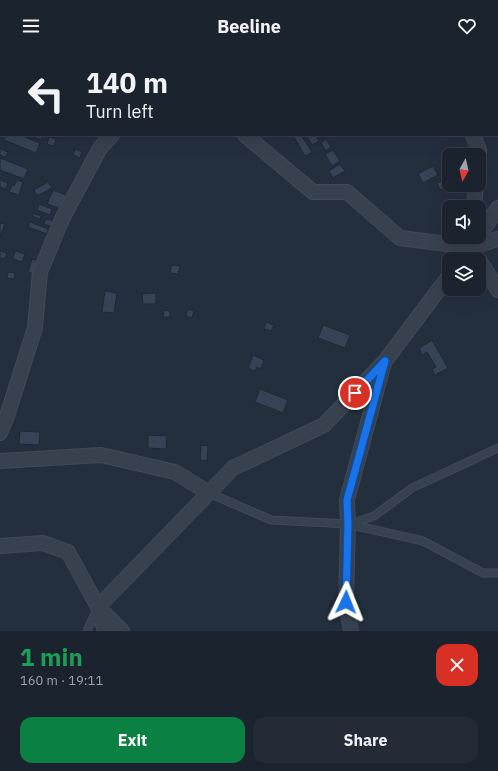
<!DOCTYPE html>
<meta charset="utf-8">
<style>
body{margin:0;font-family:"IBM Plex Sans",sans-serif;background:#242b36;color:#f1f3f6;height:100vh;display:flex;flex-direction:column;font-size:15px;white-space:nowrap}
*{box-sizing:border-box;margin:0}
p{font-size:13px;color:#a0a4aa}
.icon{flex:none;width:22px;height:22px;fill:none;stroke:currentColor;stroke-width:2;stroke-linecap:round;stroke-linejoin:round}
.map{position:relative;height:579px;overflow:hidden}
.panel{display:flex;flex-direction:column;background:#1b232e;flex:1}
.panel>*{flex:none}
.banner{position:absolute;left:0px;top:0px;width:498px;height:84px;box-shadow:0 4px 16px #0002,0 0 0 1px #39404a;background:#1b232e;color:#f1f3f6;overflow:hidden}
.needle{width:26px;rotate:188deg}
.fabs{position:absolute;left:442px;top:96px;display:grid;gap:8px}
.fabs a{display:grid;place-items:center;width:44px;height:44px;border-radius:8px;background:#1b232e;box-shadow:0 4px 16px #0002,0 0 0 1px #39404a;font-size:20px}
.pin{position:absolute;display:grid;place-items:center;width:34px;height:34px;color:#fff;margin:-17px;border:2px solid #fff;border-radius:50%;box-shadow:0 1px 4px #0007}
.me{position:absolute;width:44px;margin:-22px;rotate:2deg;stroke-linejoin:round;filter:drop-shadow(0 0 3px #0008)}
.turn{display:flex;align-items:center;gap:14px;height:84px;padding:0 20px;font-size:18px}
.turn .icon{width:52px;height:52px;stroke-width:2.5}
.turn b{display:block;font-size:28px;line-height:34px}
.round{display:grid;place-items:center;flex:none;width:42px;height:42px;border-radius:12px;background:#242b36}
.overview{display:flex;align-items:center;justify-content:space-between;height:68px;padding:0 20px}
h1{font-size:24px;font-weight:800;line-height:30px;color:#1e9e55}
.primary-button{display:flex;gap:8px;margin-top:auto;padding:8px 20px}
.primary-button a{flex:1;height:46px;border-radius:12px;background:#0b8043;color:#fff;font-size:16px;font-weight:800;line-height:46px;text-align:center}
.primary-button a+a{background:#242b36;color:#f1f3f6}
header{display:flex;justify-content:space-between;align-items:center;height:52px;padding:0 20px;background:#1b232e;font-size:18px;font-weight:800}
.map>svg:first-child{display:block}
.building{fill:#364354;stroke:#1f2835}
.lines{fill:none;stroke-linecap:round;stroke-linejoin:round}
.lane-casing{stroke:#414a57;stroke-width:9}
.street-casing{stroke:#414a57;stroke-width:16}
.lane{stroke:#38414e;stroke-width:7}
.street{stroke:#38414e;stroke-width:14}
.route-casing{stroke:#114b97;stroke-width:10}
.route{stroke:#1a73e8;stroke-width:7}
</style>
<header><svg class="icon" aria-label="menu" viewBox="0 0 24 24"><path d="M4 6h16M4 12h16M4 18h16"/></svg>Beeline<svg class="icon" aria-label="heart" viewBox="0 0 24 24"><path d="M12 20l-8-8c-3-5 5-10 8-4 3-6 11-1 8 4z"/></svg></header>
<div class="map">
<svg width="498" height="579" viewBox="0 0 498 579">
<rect width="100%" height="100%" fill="#242f3e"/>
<path class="building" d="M6,83H20L40,91L36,101L4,88Z
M35,83H43L41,88L34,85Z
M298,83H301L312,100L305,104L294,85Z
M306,83H320V84L317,86L319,89L312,93Z
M49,85L56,87L54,94L47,92Z
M326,87L331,95L326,99L321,91Z
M0,97L8,100L6,105L0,103Z
M75,97L82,100L80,106L73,103Z
M333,98L340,109L332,114L325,102Z
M0,106L28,117L24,127L0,118Z
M340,112L345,119L333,126L329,119Z
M433,114L438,123L423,131L418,122Z
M0,128L8,131L6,137L0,135Z
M17,128L23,130L19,143L9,140L12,133L14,134Z
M441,129L445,136L440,138L437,131Z
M48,130L52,136L37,144L34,138Z
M53,138L66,143L61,157L47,152Z
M39,152L52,157L50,163L37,158Z
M33,161L41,164L40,167L32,164Z
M46,167L54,169L53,175L44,172Z
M30,170L48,177L47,182L28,175Z
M0,171L5,172L0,185Z
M0,199L7,201L5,207L0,206Z
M15,199L25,202L22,210L13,207Z
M32,207L38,209L34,222L28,220Z
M172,213L180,214L178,222L170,221Z
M8,220L15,221L14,227L7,226Z
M105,239L117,241L114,261L102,260Z
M156,241V252H143L142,242Z
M188,257L194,259L192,266L186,264Z
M164,258L170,259V265H163Z
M266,270L274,273L271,279L264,277Z
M323,273L350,283L345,296L318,286Z
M432,288L448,316L435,323L432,317L436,315L427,300L422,303L419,296Z
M253,303L264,308L261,317L257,315L255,319L248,316Z
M260,337L288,348L283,361L255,350Z
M20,379L40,380L39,393L19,392Z
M148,383L167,384L166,397L148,396Z
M201,393L208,394L207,409L200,408Z"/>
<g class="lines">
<defs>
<path id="lane" d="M433,1V0
M209,441L271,468L348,472L423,489L483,521H498
M350,472L374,464L412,436L498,396
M87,579L97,557"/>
<path id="street" d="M145,0L146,1
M218,0L223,1
M400,0L401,1
M9,1V0
M196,1L197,0
M240,1L249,0
M0,24L1,22
M245,83L313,140H347L400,186L471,195L478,207
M473,83L479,98V103
M474,155L476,133
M479,183L498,156
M471,185V195L498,187
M461,207L475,189
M479,208L498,238
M0,381L7,364L35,276L40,220L62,167L100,96L112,83
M0,409L101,403L175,420L209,441
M0,494L43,491L68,500L98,555L122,579
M105,579L98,555L233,416L324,373L385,309L449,224
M351,579L346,550L348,472L347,448L384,311"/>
</defs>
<use href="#lane" class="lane-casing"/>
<use href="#street" class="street-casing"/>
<use href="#lane" class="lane"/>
<use href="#street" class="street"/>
</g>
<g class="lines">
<defs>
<path id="route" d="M346,550L348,472L347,448L385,309L355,341"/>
</defs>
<use href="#route" class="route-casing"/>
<use href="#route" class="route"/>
</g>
</svg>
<div class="fabs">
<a><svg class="needle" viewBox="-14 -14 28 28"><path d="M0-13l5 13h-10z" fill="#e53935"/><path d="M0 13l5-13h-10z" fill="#a0a4aa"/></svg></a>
<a><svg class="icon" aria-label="sound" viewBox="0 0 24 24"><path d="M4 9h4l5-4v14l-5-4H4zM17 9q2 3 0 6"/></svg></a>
<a><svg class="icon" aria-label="layers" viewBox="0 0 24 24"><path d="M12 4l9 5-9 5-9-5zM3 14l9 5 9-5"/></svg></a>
</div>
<div class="pin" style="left:355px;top:341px;background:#d93025"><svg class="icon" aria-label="arrive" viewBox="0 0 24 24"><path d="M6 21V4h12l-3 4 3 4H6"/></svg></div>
<svg class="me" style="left:346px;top:550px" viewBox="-20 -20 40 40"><path d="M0-17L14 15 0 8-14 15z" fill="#1a73e8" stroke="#fff" stroke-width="4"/></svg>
<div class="banner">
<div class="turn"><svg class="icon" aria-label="left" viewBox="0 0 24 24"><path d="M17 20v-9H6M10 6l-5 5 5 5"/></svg><div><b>140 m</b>Turn left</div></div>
</div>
</div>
<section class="panel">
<div class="overview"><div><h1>1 min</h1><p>160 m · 19:11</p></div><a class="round" style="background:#d93025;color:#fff"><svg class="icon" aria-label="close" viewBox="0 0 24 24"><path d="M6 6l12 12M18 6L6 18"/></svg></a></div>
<div class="primary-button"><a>Exit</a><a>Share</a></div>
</section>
